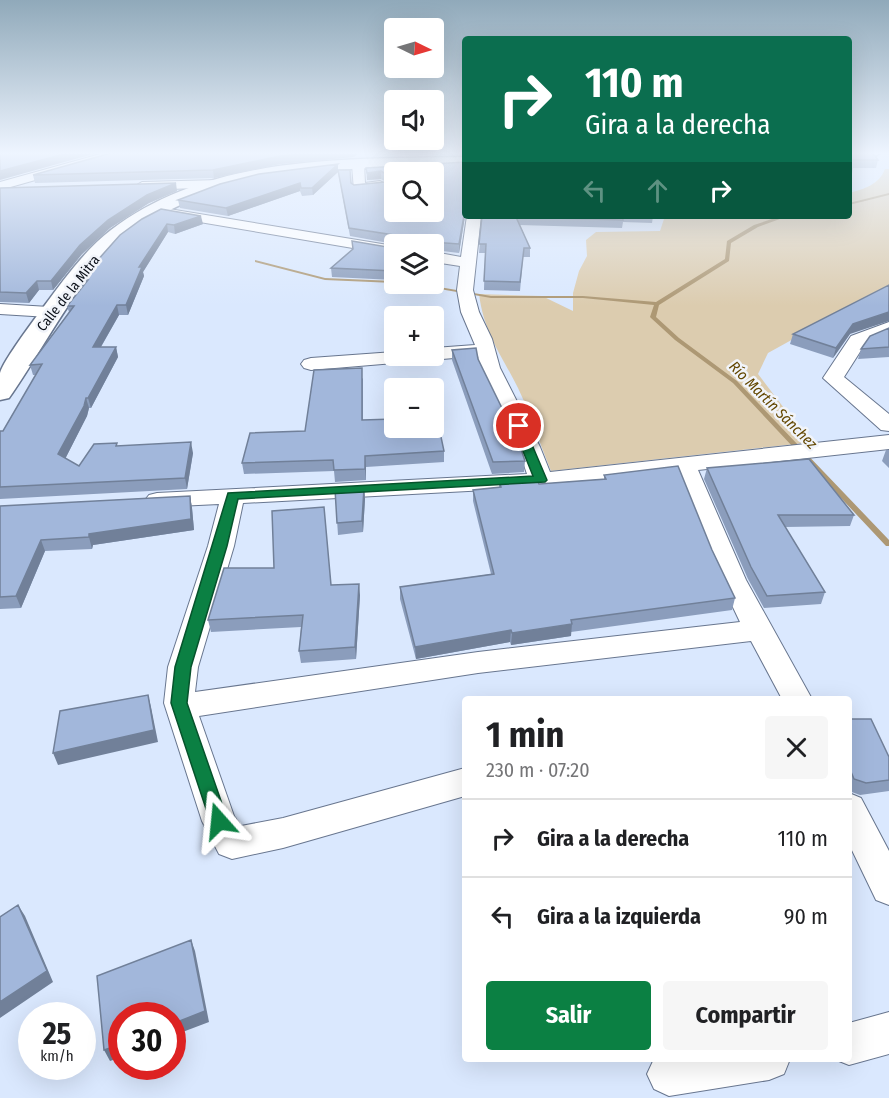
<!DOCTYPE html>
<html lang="es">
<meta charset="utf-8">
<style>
body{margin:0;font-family:"Fira Sans Condensed",sans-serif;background:#f6f6f6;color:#202124;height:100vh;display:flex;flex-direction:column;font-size:22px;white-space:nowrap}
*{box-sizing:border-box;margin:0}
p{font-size:20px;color:#757577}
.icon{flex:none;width:33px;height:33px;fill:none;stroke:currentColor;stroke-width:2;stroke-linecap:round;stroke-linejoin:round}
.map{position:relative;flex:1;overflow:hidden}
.panel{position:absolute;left:462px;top:696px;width:390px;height:366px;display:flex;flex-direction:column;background:#fff;border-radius:6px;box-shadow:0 6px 24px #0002}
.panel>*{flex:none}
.top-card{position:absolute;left:462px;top:36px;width:390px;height:183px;border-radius:6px;box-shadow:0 6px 24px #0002;background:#0b6e4f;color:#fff;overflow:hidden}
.needle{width:39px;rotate:95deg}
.fabs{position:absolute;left:384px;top:18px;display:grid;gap:12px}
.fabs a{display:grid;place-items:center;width:60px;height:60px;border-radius:6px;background:#fff;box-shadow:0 6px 24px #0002;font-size:30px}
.speed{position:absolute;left:18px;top:1002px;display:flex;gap:12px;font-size:30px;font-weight:700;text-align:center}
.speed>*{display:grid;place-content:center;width:78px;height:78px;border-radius:50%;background:#fff;box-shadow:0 6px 24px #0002;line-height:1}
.speed small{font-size:15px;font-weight:400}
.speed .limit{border:9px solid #d22;background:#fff;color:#111}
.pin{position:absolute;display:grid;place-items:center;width:51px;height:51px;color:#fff;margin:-26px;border:3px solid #fff;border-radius:50%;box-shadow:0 2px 6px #0007}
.me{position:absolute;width:66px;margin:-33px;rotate:342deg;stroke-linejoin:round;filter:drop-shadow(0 0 4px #0008)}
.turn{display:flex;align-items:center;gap:21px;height:126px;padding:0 24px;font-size:27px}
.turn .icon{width:78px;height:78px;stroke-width:2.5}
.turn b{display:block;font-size:42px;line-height:51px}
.lanes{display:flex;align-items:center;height:57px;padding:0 24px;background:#0003;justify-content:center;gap:30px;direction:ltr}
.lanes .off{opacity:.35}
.round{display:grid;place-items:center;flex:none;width:63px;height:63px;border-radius:6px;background:#f6f6f6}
.head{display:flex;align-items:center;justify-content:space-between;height:102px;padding:0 24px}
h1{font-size:36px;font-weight:700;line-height:45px}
.button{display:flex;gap:12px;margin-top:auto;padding:12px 24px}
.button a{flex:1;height:69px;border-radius:6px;background:#0b8043;color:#fff;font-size:24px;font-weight:700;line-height:69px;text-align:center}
.button a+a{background:#f6f6f6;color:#202124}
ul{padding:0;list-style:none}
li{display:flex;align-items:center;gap:18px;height:78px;padding:0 24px;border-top:2px solid #e0e0e0}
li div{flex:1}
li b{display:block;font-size:22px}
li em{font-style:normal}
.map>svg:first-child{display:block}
.green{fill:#dcccaf}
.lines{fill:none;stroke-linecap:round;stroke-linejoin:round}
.stream{fill:#ad9874;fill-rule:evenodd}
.street-casing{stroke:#68768f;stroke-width:2}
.secondary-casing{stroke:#68768f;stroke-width:3}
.street{fill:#fff;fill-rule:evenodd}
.secondary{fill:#fff;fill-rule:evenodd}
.wall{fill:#8b9dbc}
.shaded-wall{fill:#718099}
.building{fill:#a2b7db;stroke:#718099;stroke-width:1.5;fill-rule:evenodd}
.route{fill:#0b8043;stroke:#07532c;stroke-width:1.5}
.labels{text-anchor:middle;stroke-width:5;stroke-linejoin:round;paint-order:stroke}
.far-street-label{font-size:14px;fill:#090e17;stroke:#f1f4fa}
.far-water-label{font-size:15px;font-style:italic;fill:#634700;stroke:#f1f4fa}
</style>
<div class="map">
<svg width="889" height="1098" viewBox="0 0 889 1098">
<rect width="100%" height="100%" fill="#dae8fe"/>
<path class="green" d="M885,169H889V286L768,353L758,374L787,412L804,443L551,471C540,444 531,415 518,388C501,354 484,333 479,294L542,296L573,311V293L579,271L587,256L586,240L596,232L660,231L665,216H849V193C864,189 879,185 885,169Z"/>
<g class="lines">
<path class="stream" d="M889,193V195L849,205V203Z
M781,216H788L758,227L731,243L729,261L659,305L656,317L679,338L737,381L889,540V546H886L733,383L675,340L651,318L650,317L654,305L583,298H491L417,285L415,284H422L491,296H583L656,302L725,259L727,241L754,225Z
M255,260L325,278L394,281V283L325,280L255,262Z"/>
<defs>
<path id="street" d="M104,153H122L120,156L0,190V182Z
M358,160L364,164L365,183L380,181L387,185L385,188L354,191L352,164Z
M220,180L227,184L225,187L142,190L135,186L142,182Z
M169,209L394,246V255L164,216L162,213L164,210Z
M467,216H481L473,290L479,312L492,339L500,368L540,447L550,472L889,435V449L698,470L746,580L812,699H782L751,641L478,673L199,716L234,816L241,826L283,818L465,768V796L283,848L232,859L219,854L202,821L164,703L168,667L208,546L219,504L157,507L149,505L145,500L149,495L157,493L527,474L518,447L480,368L478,356L311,370L304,368L301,364L304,360L311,358L394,352V356H434V348L475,345L461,312L457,290L460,266L434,262V252L461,257ZM676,472L711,561L740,622L478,652L195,692L198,667L234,546L243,503L541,487Z
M0,304L49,307L55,308L58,312L55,316L49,317L0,314Z
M889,322V334L865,344L844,377L889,414V431L881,430L823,378L851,336Z
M849,793L861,798L889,851V905L876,900L849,844Z
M889,1012V1054L849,1065L834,1059H849V1023Z
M654,1059H790L784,1074L769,1080L669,1096L654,1089L647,1074Z"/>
<path id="secondary" d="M849,153H880L872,158H849Z
M465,157V167C358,168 239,163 146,224C137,229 128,235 120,242C73,287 46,345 9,398L0,400C0,392 0,381 0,373C3,361 36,317 45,305C64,279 86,249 111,230C211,154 346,159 465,157Z"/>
</defs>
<use href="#street" class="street-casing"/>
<use href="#secondary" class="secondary-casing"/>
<use href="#street" class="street"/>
<use href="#secondary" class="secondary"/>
</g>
<path class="wall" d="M849,153L878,160L876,168H853L852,174H849Z
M354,157L280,164L214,178L35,183L33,175Z
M465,162V216L459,253L434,250V244L394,245V244L350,236L338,172L313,195L302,196L300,191L228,216L180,208L178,200L338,164V170L354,185L386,182L381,179L367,180L366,168Z
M0,188L177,191L149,203L110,228L82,254L53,290H39L29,303L0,302Z
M482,216H653L652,223L623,222L622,228L520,225L530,248V257H523L520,291L484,290L485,253H479Z
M142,219L203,224L175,234L168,232L143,272L144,276L128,315H119L101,347H116L118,357L91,408H89L87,416L65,459L79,466L117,443V446L193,453L187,489L0,499V431H3L36,375H33L30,365L69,312L67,306L82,288L80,280Z
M352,241L393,248L394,247V280L332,277L331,268L352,250Z
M434,255L438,256V265L435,281H434Z
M889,328V357L858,359L861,349Z
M793,334H850L833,358L790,344Z
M452,350L478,359L525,461L524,472L492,474L452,360Z
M363,378V420L444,451V462L366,467V480L335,482L334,471L244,474L242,463L305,431Z
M886,450H889V468L882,461Z
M707,468L854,515L850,526L785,527L825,592L821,604L764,608L748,579L704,479Z
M604,475L712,550L735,598L732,610L571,632V636L511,645L510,642L416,659L400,599V587L491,574L473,501V490L499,487V480L539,484L604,479Z
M364,488L365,499L363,532L338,535L335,489Z
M190,496L192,508L194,530L93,545L92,549L45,551L21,608L0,609V506Z
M331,585L360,595L356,659L301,663L299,651L301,627L211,632L208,620Z
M849,719L889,757V791L860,795L849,791Z"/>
<path class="shaded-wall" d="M68,153H97L0,180V171Z
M315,153H359L354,157L280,164L214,178L213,170L280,156Z
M338,164V172L313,195L312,188Z
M381,171V179L367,180V173Z
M176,183L177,191L149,203L110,228L82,254L53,290L51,281L80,245L108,220L147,195Z
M300,183V191L228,216L226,208Z
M465,210V216L459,253V244Z
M201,216L203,224L175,234L174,225Z
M167,224L168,232L143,272L144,276L128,315L126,305L139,267Z
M438,256V265L435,281V272Z
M37,281L39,290L29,303L26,293Z
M117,305L119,315L95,357L93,347Z
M889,312V321L850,334L833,358L836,348L853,324Z
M116,347L118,357L91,408L88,398Z
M86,398L89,408L87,416L62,465L58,454Z
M191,442L193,453L187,489L185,478Z
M365,456L366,467V480L365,469Z
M364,488L365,499L363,532L362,521Z
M190,496L192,508L194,530L93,545L92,549L89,537V534Z
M41,540L45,551L21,608L16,596Z
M359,584L360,595L356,659L355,647Z
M572,624L571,636L511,645L512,633Z
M511,630L510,642L416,659L415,647Z
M148,695L151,707L158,742L58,765L53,753Z
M18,905L25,916L53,982L0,1018V1002Z
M191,940L195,951L209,1022L172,1036V1024Z
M122,1044V1057L110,1061L104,1050Z"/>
<path class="building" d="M0,153H68L0,171Z
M111,153H315L280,156L213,170L33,175Z
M849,153H873L878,160H849Z
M465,162V210L459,244L432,242V244H396L394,235L349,228L338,170H350L351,183L354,185L385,182L389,178L388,175L381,171L367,173L366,168ZM394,172H434V212H394Z
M338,164L312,188H301L300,183L226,208L178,200L220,184L259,174Z
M176,183L147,195L108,220L80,245L51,281H37L26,293L0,292V188Z
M161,209L201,216L174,225L167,224L139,267H142L126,305H117L93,347H116L88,398H86L84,406L58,454L79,466L94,444L117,443L116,446L191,442L185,478L0,487V431H3L42,364L30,365L74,306H67L88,280H80L120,235L142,219Z
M482,216H622L623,220L516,217L530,248H524L520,282L484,281L486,244H479Z
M352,241L393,248L394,247V271L331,268L353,249Z
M434,255L438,256L435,272H434Z
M889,285V312L853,324L836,348L793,334Z
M889,328V347L861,349L870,336Z
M476,348L478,359L519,443L525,461L493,462L452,350Z
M362,368V420L394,419V428H434V404L444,451L365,456V469L334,470L333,460L242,463L250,433L305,431L314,370Z
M428,380L430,388H407L406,381Z
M809,459L854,515H778L825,592L767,596L751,567L707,468Z
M678,466L712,550L735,598L571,620L572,624L512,633L511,630L415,647L400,587L494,574L473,490L501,487L499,480L536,478L539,484L606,479L604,475Z
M364,488L362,521L337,523L335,489Z
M190,496L191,519L89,534V537L41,540L16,596L0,597V506Z
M324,507L331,585L359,584L355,647L299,651L303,615L208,620L224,568H274L272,511Z
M148,695L154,730L53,753L60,711Z
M849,719H871L889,757V780L866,783L854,779L849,767Z
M18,905L47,971L0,1002V917Z
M191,940L205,1011L172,1024V1016H122V1044L104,1050L97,976Z"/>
<linearGradient id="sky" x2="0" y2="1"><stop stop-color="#90a9ba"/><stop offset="0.5" stop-color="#eef5ff"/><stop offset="1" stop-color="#eef5ff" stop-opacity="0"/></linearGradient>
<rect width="889" height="306" fill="url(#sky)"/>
<path class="route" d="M519,423L524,426L547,480L545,482L238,499L227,546L191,667L187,703L228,821L226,827L219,829L212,827L171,703L175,667L228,493L533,476L513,426Z"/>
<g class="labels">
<g class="far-street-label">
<text transform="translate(68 293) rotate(-52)" y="5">Calle de la Mitra</text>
</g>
<g class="far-water-label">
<text transform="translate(773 405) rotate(45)" y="5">Río Martín Sánchez</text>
</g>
</g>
</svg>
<div class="fabs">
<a><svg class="needle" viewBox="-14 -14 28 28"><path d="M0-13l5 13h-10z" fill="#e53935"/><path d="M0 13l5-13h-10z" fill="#757577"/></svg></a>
<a><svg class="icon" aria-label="sound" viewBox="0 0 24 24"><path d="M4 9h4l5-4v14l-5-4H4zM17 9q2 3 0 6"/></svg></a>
<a><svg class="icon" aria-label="search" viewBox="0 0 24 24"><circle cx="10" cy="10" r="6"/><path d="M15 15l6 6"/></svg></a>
<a><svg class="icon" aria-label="layers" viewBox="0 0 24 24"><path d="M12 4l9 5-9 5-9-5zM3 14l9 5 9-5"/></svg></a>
<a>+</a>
<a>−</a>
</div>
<div class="speed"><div>25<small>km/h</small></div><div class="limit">30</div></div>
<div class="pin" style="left:519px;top:426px;background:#d93025"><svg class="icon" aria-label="arrive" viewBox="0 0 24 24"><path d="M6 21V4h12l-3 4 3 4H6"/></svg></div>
<svg class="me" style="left:219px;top:821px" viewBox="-20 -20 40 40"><path d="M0-17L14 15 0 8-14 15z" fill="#0b8043" stroke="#fff" stroke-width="4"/></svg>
<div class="top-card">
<div class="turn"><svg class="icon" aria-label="right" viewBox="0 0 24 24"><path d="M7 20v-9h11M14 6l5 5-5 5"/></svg><div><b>110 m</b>Gira a la derecha</div></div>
<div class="lanes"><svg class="icon off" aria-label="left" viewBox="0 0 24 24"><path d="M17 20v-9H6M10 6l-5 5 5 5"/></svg><svg class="icon off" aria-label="ahead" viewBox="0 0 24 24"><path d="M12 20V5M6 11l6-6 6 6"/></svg><svg class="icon" aria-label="right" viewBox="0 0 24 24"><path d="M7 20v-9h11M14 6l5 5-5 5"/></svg></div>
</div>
<section class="panel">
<div class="head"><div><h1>1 min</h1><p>230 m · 07:20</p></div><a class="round"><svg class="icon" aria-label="close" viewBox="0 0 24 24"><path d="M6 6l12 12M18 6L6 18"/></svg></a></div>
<ul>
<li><svg class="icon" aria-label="right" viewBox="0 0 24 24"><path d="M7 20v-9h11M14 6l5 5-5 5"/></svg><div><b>Gira a la derecha</b></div><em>110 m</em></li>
<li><svg class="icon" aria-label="left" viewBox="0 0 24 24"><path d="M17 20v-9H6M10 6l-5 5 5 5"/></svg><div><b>Gira a la izquierda</b></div><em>90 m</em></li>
</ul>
<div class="button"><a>Salir</a><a>Compartir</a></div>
</section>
</div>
